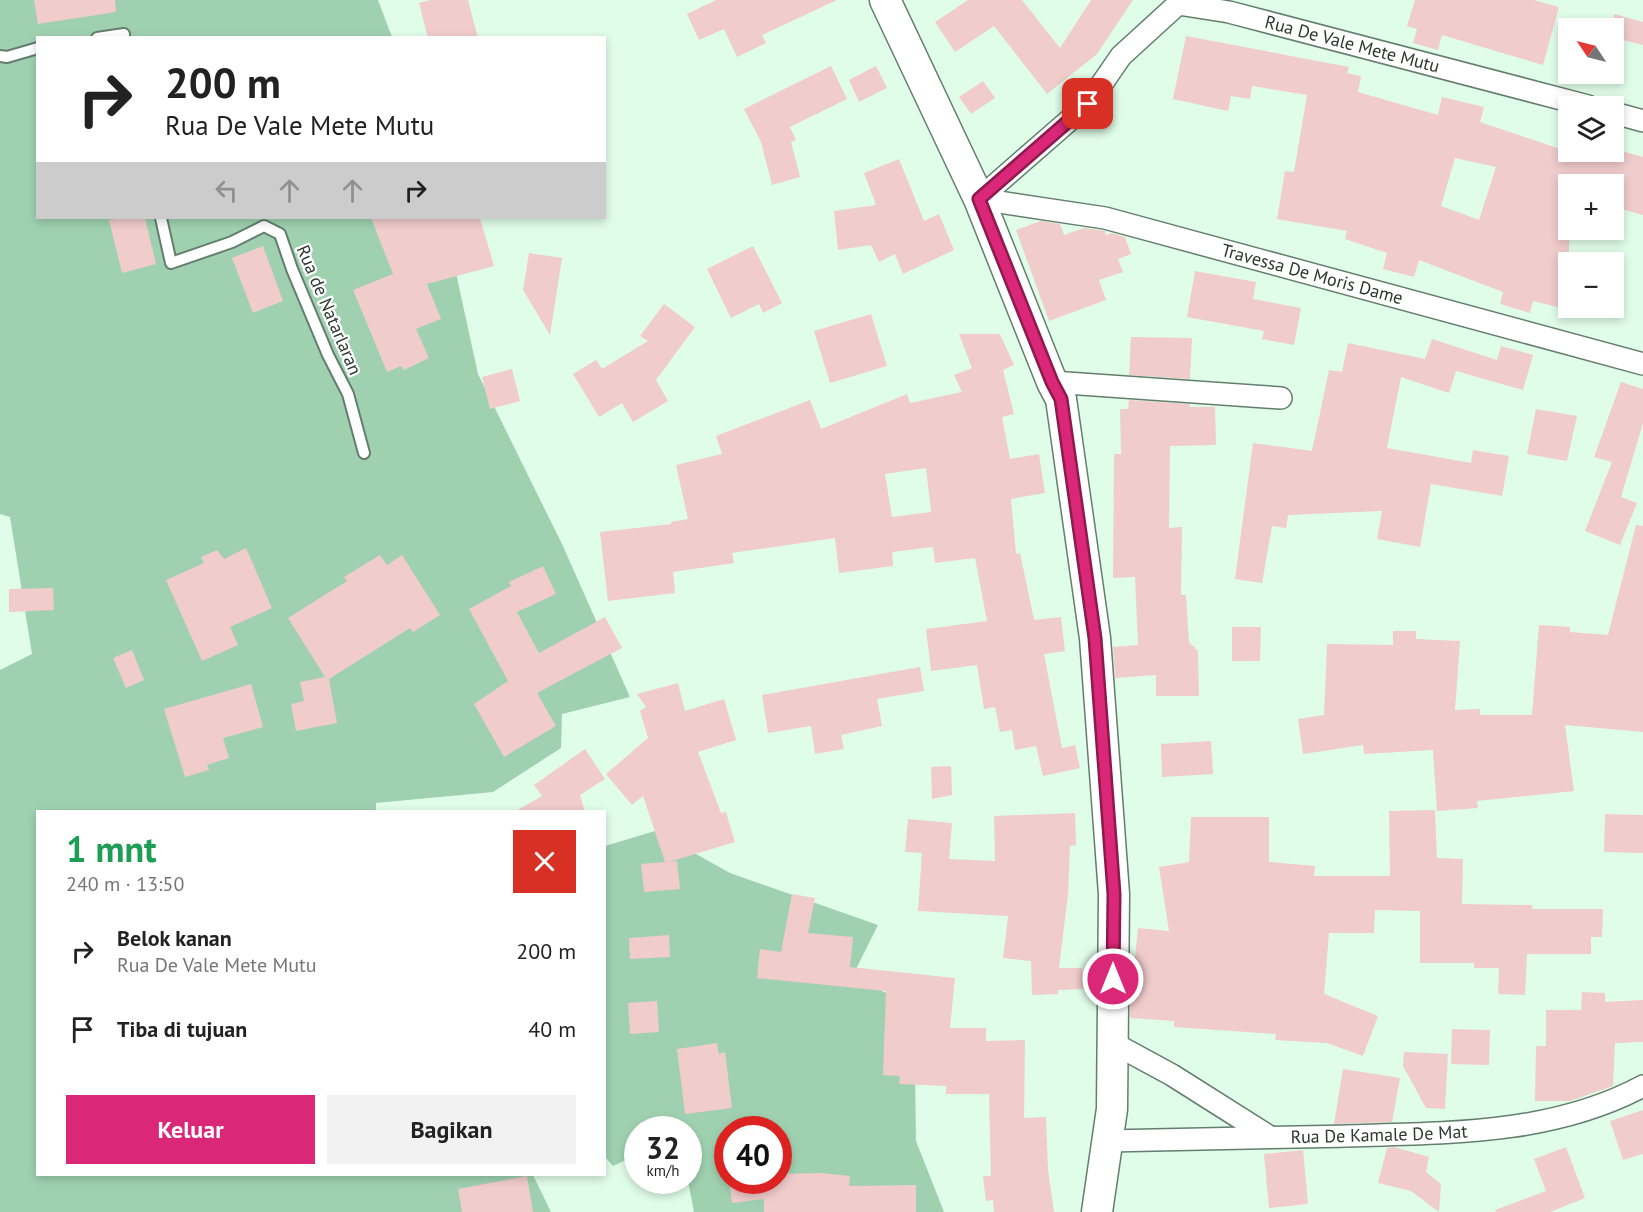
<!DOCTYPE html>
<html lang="id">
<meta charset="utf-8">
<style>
body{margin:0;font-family:"PT Sans",sans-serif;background:#f2f2f2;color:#222;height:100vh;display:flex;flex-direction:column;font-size:22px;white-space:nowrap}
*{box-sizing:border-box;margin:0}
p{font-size:20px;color:#767676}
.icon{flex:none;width:33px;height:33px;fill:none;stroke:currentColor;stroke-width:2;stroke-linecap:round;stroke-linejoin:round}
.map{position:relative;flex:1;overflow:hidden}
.drawer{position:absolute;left:36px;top:810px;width:570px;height:366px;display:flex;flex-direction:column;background:#fff;border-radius:0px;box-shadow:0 3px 9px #0003}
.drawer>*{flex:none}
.hud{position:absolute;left:36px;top:36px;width:570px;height:183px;border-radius:0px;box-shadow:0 3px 9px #0003;background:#fff;color:#222;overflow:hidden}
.needle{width:39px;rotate:305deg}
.buttons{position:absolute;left:1558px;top:18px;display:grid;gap:12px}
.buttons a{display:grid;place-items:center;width:66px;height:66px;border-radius:0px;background:#fff;box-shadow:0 3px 9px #0003;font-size:30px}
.speed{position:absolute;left:624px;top:1116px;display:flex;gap:12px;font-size:30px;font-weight:700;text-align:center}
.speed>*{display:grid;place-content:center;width:78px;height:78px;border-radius:50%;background:#fff;box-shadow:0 3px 9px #0003;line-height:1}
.speed small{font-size:15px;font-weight:400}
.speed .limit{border:9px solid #d22;background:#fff;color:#111}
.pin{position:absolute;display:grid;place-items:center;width:51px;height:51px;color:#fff;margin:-26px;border-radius:12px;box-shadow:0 3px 9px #0006}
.me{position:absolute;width:66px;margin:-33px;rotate:0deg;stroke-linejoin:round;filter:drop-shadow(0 0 4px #0008)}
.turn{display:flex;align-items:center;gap:21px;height:126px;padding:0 30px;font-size:27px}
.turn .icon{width:78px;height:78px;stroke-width:2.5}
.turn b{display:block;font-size:42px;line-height:51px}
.lanes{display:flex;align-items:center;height:57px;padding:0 30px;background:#0003;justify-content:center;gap:30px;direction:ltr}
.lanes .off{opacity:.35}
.round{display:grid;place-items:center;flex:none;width:63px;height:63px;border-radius:0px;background:#f2f2f2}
.summary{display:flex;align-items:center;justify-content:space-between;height:102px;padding:0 30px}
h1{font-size:36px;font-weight:700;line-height:45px;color:#1e9e55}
.primary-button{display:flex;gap:12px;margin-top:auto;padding:12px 30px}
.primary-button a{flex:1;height:69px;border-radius:0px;background:#db2777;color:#fff;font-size:24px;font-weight:700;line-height:69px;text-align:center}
.primary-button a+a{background:#f2f2f2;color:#222}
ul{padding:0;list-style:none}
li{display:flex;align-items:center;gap:18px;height:78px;padding:0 30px}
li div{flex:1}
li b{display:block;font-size:22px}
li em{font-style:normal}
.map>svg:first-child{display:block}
.green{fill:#9fd1b0;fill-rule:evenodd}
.building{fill:#f0cccb;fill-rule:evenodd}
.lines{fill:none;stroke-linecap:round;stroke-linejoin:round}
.lane-casing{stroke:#647e6d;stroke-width:14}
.street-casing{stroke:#647e6d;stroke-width:24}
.secondary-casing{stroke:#647e6d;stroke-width:33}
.lane{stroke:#fff;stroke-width:10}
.street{stroke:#fff;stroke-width:21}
.secondary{stroke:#fff;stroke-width:30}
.route-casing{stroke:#8e194d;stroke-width:15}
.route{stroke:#db2777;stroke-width:10}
.labels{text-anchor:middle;stroke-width:4.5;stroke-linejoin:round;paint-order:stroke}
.street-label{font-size:18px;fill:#2b372f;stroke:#fff}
</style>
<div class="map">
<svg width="1643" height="1212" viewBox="0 0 1643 1212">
<rect width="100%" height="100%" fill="#e0fde9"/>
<path class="green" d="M0,0H378L392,37L38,38V218H444L478,374L562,544L630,697L562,714L561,748L493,792L376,803V812H38V1174L533,1175L551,1212H0V670L32,654L10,517L0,514Z
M655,831L730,873L878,925L852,977L914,1006L916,1141L944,1212H694L688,1181V1130H638L637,1155L613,1166L605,1157V846ZM728,1130H778V1180H728Z"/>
<path class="building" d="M34,0H115L116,12L38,24Z
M430,0H468L478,38H428L419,3Z
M716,0H837L762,35L766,43L737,57L724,29L699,40L687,14Z
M968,0H1022L1060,48L1091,0H1133L1097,54L1047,94L994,26L955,52L935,22Z
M1415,0H1534L1559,7L1543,65L1442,35L1438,50L1413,43L1417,29L1407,26Z
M1614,14L1643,22V45L1614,38Z
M1186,36L1349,67L1347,73L1361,76L1358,92L1438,115L1442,97L1484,107L1480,122L1569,152H1625L1643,157V215L1614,207V184H1569V310L1533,301L1530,313L1500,304L1503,292L1419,260L1414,277L1383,269L1387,253L1345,239L1347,231L1277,219L1285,171L1294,172L1307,95L1252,86L1250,99L1231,96L1228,111L1173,99ZM1455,158L1496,167L1479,220L1441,206Z
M831,66L847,99L790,127L796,140L791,142L800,177L772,185L761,142L744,109Z
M876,66L887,88L859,102L849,80Z
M983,81L995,98L971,114L959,97Z
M899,159L924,221L939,214L954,250L903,274L895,254L879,262L871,245L838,250L834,211L876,205L864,173Z
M120,218H145L156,264L122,273L109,220Z
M371,218H480L494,266L427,284L441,319L416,329L429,358L404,370L401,366L387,372L353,290L393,274Z
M1041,221L1060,224L1064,235L1084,228L1105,231L1106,235L1112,233L1125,237L1131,254L1118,259L1123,272L1099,280L1106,300L1049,321L1016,230Z
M263,246L283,301L253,313L232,258Z
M753,246L782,303L763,313L759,304L731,318L707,269Z
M529,253L562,258L550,335L523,290Z
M1195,271L1256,282L1253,299L1301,308L1294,345L1262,339L1264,331L1187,317Z
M664,304L695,327L656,380L668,401L633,422L622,403L599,417L573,374L596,360L602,369L648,341L640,336Z
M871,314L887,366L830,383L814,331Z
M959,334H1000L1014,365L1003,370L1014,414L1002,417L1010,459L1039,454L1045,493L1011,499L1016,554L1020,553L1034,620L1061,617L1065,651L1044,654L1062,748L1075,745L1080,768L1043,776L1036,746L1015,750L1012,730L1000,732L995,707L984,709L977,665L931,671L926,629L987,621L975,558L935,563L933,547L892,552L893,566L839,573L835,538L732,553L734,563L673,572L675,593L608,601L600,532L671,524V522L688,519L676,465L722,454L716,436L810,400L821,429L907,394L910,403L962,392L954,375L972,368ZM926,468L931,512L892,517L885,474Z
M1131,337L1192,338L1190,379L1129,375Z
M1432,339L1497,360L1501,346L1533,355L1523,390L1456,371L1449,393L1401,377L1387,448L1471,463L1473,450L1509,456L1502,496L1431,484L1420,547L1377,539L1382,511L1288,515L1286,528L1272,526L1262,583L1235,579L1253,443L1312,451L1329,370L1342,372L1348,343L1425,359Z
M512,369L520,401L490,409L482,377Z
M1621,382L1643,389V423L1621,497L1637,503L1620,545L1585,531L1612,462L1594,457Z
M1129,400L1190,404V407H1215L1216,445L1170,446L1169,528L1182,527L1181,595H1186L1189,642L1198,651L1199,696H1156V675L1115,678L1113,647L1138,645L1135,577L1113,578L1114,454H1121L1120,409H1128Z
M1536,409L1577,416L1567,461L1527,454Z
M1636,525L1643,526V732L1565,725L1574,791L1477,801L1478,808L1437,811L1433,750L1364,754L1363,745L1303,754L1298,719L1324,715L1327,644L1393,645V631H1416V639L1460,641L1455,710L1480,709V715H1532L1539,625L1570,627V632L1608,635Z
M246,548L272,608L230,627L238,645L202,661L166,580L204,563L201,557L217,550L224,559Z
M380,555L387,565L402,555L440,615L413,632L410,628L329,679L337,723L296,731L291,704L304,701L300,682L325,677L288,618L347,581L344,577Z
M543,566L556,594L517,612L539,653L605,617L622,648L537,693L556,726L504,757L474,704L508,681L469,609L511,586L509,582Z
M53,588L54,610L9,612V589Z
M1232,627H1261L1260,661H1232Z
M132,650L144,680L126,688L113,658Z
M920,667L924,691L877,699L882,726L841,735L844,749L815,754L811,726L768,733L762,695Z
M678,683L685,711L724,699L736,740L698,752L721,813L726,812L735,842L669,862L677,861L680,889L644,892L641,864L665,862L643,796L632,805L606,774L648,738L640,711L646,707L637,694Z
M251,684L263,727L223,738L229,758L207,765L209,770L185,777L164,709Z
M1211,741L1213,774L1162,777L1161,744Z
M585,749L605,779L580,795L585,812H514L542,796L534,785Z
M951,766L952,795L932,799L931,767Z
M1435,810L1437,858L1463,859L1462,904L1532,905V909H1603L1602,937H1591V954H1527L1525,995L1498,994L1499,968H1474V963H1420V911L1375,910L1374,933H1329L1324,994L1378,1016L1363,1056L1327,1043L1275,1040L1276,1034L1174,1027V1021L1130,1018V979H1133L1138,928L1169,931L1159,867L1189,862L1191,817H1269V862L1315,866L1314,876H1390L1389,811Z
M1075,813L1076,845L1070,846L1068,895L1059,968H1082L1083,989L1058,990V994L1032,995L1031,961L1003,958L1008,916L918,911L922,853L905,852L908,819L952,823L949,859L995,861L994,816Z
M1605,814L1643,815V853L1604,852Z
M792,894L815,898L808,933L853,937L850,967L955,978L950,1028H986V1041L1025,1040L1024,1118L1046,1117L1048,1170L1054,1212H994L993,1200L986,1201L983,1176H991L989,1094H946V1086L899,1084L900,1076L883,1075L886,991L757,978L760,949L781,952Z
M669,935L670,957L630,959L629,938Z
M1582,992L1605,993V1002L1643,1000V1042L1615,1043L1613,1086L1570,1101H1535L1536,1046H1546V1010H1581Z
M657,1001L659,1032L630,1034L628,1003Z
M1452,1029L1490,1030L1489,1065L1451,1064Z
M717,1043L719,1054L725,1052L732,1108L685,1114L677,1049Z
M1404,1052L1448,1054L1445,1109L1426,1108L1403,1066Z
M1343,1069L1400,1078L1392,1122L1334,1124Z
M1643,1110V1154L1623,1160L1610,1121Z
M1394,1147L1429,1157L1426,1172L1441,1184L1439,1212L1411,1191L1378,1183L1387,1148Z
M1566,1147L1585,1198L1550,1212H1496L1495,1210L1546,1191L1534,1159Z
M1303,1150L1308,1204L1269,1208L1264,1154Z
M821,1173L850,1176L849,1186L916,1185V1212H764V1199L732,1203L729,1180H778V1174Z
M527,1176L533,1212H462L458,1189Z"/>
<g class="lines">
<defs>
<path id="lane" d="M97,38L124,34V38
M0,56L7,57L38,48
M161,218L171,263L232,242L264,226L280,234L292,269L328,355L348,394L364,453"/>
<g id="street">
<path d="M1614,113L1643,121"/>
<path id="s1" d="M979,199L1088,104L1121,56L1178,4L1229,12L1588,106"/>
<path id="s2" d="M979,199L1105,218L1643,364"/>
<path d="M1052,382L1281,398"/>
<path d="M1113,1043L1172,1075L1270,1137"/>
<path id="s3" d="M1107,1141C1187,1139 1266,1138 1345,1136C1446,1133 1552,1135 1643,1086"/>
</g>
<path id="secondary" d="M885,0L979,199L1052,382L1061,399L1095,638L1114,894L1112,1109L1097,1212"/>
</defs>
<use href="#lane" class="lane-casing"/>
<use href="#street" class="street-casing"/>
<use href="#secondary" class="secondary-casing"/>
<use href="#lane" class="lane"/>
<use href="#street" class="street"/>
<use href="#secondary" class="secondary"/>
</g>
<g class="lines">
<defs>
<path id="route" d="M1088,104L979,199L1052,382L1061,399L1095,638L1114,894L1113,979"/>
</defs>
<use href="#route" class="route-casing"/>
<use href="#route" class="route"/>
</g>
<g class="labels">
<g class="street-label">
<text dy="6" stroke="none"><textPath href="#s1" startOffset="459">Rua De Vale Mete Mutu</textPath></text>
<text dy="6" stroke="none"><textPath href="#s2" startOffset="342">Travessa De Moris Dame</textPath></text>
<text transform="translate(329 310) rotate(67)" y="6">Rua de Natarlaran</text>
<text dy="6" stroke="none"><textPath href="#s3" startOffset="272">Rua De Kamale De Mat</textPath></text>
</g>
</g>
</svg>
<div class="buttons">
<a><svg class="needle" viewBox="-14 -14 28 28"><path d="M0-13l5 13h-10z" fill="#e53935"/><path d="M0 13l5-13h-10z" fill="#767676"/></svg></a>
<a><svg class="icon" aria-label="layers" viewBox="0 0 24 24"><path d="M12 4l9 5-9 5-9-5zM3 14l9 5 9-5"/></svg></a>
<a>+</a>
<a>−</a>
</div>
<div class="speed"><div>32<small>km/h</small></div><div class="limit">40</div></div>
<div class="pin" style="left:1088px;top:104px;background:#d93025"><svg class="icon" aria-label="arrive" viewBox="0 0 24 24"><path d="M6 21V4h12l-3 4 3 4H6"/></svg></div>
<svg class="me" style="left:1113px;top:979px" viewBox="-20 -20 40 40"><circle r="17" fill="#db2777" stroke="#fff" stroke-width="3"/><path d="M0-11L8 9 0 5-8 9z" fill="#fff"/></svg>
<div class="hud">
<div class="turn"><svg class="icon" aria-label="right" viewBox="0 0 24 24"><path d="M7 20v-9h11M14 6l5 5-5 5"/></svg><div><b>200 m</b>Rua De Vale Mete Mutu</div></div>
<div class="lanes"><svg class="icon off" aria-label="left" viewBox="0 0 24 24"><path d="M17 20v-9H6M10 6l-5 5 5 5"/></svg><svg class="icon off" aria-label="ahead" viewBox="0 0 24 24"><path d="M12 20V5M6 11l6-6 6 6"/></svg><svg class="icon off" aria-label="ahead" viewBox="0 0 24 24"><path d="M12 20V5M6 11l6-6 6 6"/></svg><svg class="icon" aria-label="right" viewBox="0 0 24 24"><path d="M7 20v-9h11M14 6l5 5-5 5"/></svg></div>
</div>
<section class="drawer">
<div class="summary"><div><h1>1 mnt</h1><p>240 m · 13:50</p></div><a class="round" style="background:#d93025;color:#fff"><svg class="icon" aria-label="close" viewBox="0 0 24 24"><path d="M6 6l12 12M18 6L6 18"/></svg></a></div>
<ul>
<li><svg class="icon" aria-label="right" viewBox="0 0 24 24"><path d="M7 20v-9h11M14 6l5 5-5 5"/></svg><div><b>Belok kanan</b><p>Rua De Vale Mete Mutu</p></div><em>200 m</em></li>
<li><svg class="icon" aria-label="arrive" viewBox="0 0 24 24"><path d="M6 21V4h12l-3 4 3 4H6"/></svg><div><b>Tiba di tujuan</b></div><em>40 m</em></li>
</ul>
<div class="primary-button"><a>Keluar</a><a>Bagikan</a></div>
</section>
</div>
